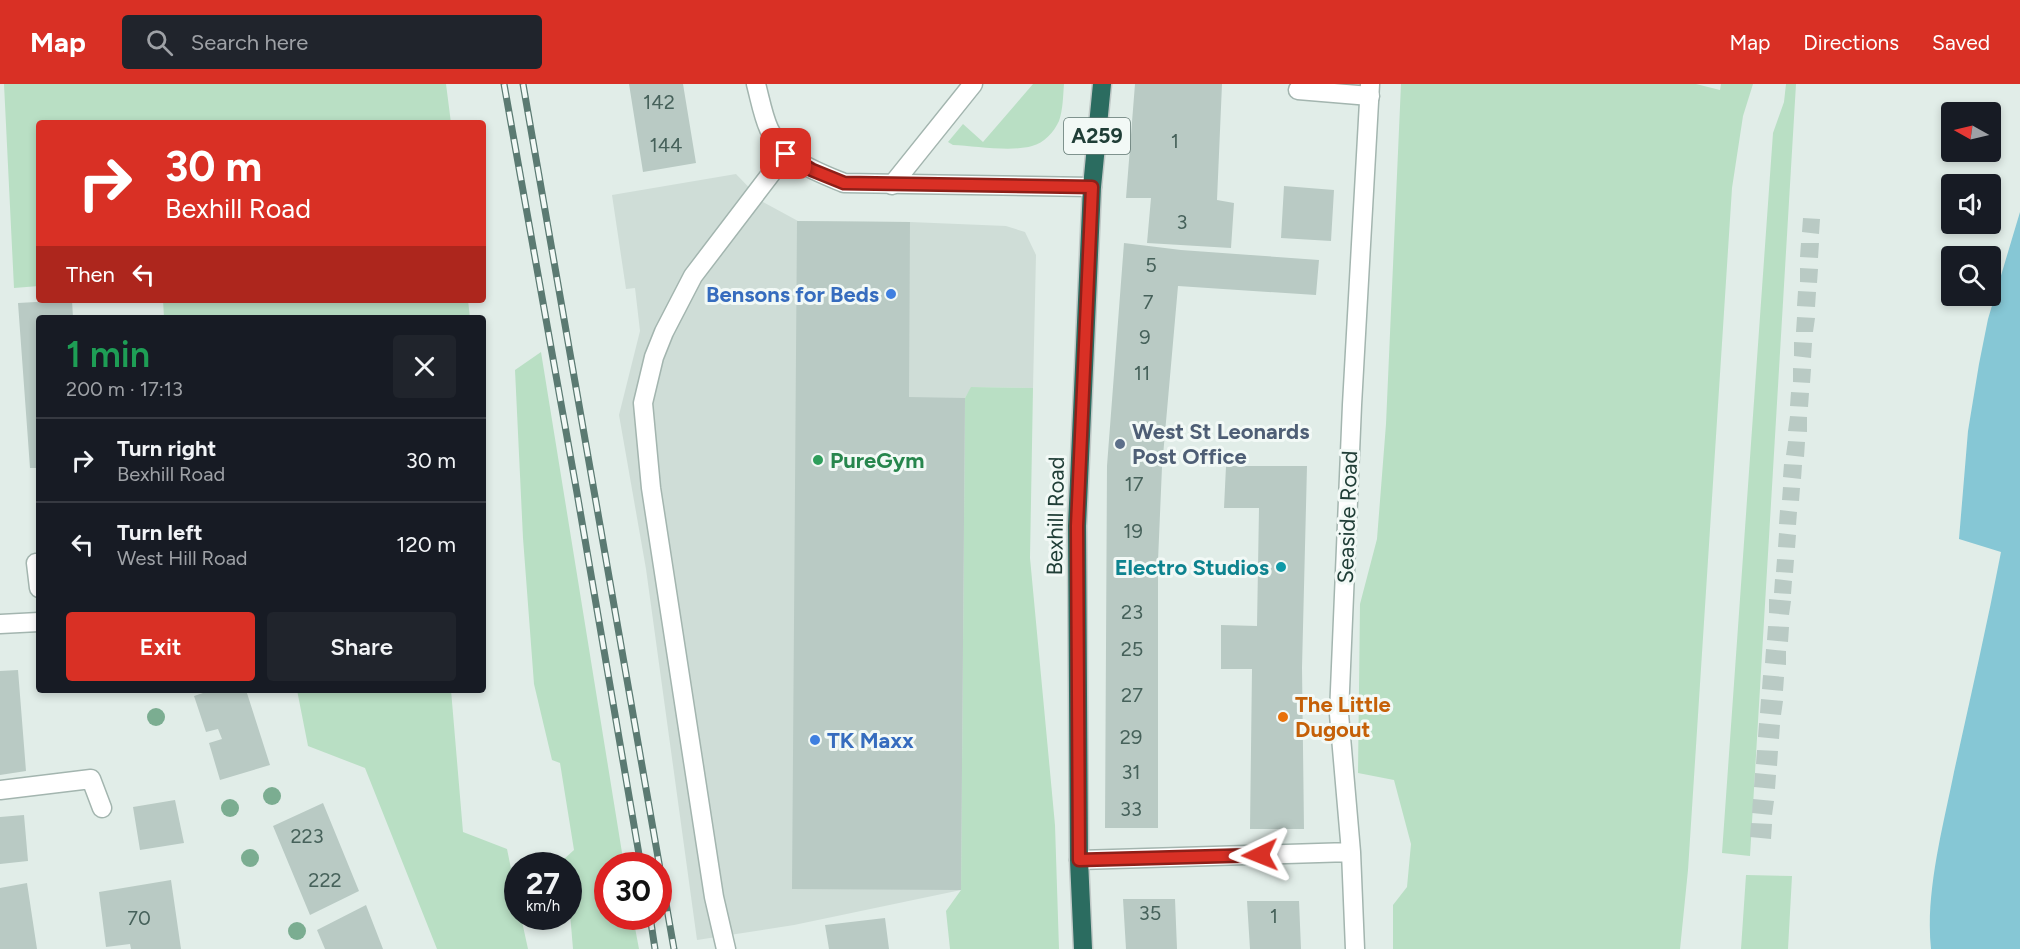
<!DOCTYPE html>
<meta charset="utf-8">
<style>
body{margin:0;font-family:Figtree,sans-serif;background:#20242c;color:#f1f3f6;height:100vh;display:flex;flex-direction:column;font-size:22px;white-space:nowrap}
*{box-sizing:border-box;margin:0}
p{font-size:20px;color:#9ea1a6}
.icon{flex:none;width:33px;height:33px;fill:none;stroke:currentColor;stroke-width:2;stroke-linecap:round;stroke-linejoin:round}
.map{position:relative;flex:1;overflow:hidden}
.details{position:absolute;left:36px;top:231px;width:450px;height:378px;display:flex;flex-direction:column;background:#171b24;border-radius:6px;box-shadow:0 3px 9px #0003}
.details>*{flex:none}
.hud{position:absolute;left:36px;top:36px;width:450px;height:183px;border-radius:6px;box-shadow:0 3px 9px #0003;background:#d93025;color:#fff;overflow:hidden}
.needle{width:39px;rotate:278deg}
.fabs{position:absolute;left:1941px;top:18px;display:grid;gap:12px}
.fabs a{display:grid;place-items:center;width:60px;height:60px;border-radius:6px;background:#171b24;box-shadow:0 3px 9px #0003;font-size:30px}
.speed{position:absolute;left:504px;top:768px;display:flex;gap:12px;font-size:30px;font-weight:700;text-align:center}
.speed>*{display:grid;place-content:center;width:78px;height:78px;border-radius:50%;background:#171b24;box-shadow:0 3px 9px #0003;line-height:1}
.speed small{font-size:15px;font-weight:400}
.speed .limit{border:9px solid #d22;background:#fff;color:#111}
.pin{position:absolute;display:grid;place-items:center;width:51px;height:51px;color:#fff;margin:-26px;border-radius:12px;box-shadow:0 3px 9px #0006}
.me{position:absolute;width:66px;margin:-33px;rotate:268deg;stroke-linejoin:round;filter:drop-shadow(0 0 4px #0008)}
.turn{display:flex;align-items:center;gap:21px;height:126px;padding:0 30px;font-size:27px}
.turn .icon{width:78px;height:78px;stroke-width:2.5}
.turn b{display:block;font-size:42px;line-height:51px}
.then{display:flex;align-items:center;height:57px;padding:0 30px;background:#0003;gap:12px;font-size:22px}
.round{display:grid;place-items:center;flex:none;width:63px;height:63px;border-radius:6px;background:#20242c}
.overview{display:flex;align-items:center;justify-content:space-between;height:102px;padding:0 30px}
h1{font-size:36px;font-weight:600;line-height:45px;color:#1e9e55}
.primary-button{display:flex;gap:12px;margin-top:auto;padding:12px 30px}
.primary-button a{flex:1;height:69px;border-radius:6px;background:#d93025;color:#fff;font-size:24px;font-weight:600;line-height:69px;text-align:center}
.primary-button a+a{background:#20242c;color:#f1f3f6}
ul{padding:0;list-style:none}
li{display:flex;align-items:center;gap:18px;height:84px;padding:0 30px;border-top:2px solid #363941}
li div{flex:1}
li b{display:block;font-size:22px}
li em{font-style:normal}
header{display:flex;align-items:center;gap:36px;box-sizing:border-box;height:84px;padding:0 30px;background:#d93025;color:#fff}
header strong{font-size:28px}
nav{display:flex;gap:33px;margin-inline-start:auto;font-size:21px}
.search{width:420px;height:54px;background:#20242c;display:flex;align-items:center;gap:15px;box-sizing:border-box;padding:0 21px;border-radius:6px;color:#9ea1a6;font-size:22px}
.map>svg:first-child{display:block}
.built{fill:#cfddd7}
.green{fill:#b9dfc4}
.water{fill:#86c7d5}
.building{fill:#b9cac4}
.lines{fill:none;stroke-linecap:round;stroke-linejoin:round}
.lane-casing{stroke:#a3b5af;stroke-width:21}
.street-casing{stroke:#a3b5af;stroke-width:21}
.highway-casing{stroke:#c1c9c7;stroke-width:21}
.lane{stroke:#fff;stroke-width:18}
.street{stroke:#fff;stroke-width:18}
.highway{stroke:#2b6c60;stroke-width:18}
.rail-casing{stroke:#5b7a72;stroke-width:7}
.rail{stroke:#f2f9f6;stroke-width:4.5;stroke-dasharray:14;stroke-linecap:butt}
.tree{fill:#7bad91}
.route-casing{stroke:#8d1f18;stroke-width:15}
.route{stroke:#d93025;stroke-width:10}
.shop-dot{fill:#3f7fe0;stroke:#f2f9f6;stroke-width:2}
.service-dot{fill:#5c6f8a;stroke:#f2f9f6;stroke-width:2}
.leisure-dot{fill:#2e9e5b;stroke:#f2f9f6;stroke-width:2}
.culture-dot{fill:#0f9aa8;stroke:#f2f9f6;stroke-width:2}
.food-dot{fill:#e8710a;stroke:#f2f9f6;stroke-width:2}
.labels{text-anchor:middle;stroke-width:6;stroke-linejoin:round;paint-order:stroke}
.number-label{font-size:20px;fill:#46615a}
.shield{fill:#f2f9f6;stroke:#5f7670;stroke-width:1.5}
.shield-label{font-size:21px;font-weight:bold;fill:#203e37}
.shop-label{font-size:22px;font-weight:bold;fill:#366cbe;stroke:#f2f9f6;text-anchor:end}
.service-label{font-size:22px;font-weight:bold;fill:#4e5e75;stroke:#f2f9f6;text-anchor:start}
.leisure-label{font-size:22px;font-weight:bold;fill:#27864d;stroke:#f2f9f6;text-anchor:start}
.street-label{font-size:22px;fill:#203e37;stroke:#f2f9f6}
.culture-label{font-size:22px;font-weight:bold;fill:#0d838f;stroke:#f2f9f6;text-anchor:end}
.food-label{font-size:22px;font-weight:bold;fill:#c56008;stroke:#f2f9f6;text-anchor:start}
</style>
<header>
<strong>Map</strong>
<div class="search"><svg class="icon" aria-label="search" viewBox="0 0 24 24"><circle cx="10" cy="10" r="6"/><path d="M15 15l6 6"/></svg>Search here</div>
<nav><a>Map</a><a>Directions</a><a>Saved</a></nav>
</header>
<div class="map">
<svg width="2020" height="865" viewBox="0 0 2020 865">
<rect width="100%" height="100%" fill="#e1ede8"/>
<path class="built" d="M736,90L763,118L798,137L910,138L1006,142L1025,148L1036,171L1033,304L972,303L965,314L961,806L794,841L697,856L646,485L619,331L640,247L635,204L626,205L612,111Z"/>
<path class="green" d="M4,0H446L451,39H39V202L14,204Z
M1033,0H1064C1063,12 1063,26 1059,37C1054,48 1044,59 1032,62C1012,68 974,62 953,61L948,58L963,40L983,58Z
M1401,0H1696L1720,6L1721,0H1753L1743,32L1732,104L1688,786L1680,865H1393V821L1407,803L1411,760L1394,696L1358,689L1360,520L1377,455L1386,340Z
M1786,0H1796L1750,772L1722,769L1773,49L1784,18Z
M163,216H468L470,234H164Z
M541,268L624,781L608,782V832L633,833L639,865H573L569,817L568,782L565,781L564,775L574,766L560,679L552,676L534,600L523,454L515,286Z
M971,303L1033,304L1030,474L1055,741L1059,865H950L946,827L961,806L965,314Z
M297,606H451L463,748L507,765L517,814L518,832L521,833L528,865H437L365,684L308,662Z
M1746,791L1792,792L1788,865H1741Z"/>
<path class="water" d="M2020,128V865H1931C1925,809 1943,743 1954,688C1970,615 1987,542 2001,468L1959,455L1968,347L1979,280L1988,235Z"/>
<path class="building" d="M629,0H683L696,79L643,88Z
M1135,0H1222L1217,116L1234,119L1231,164L1147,159L1151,114H1126Z
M1284,102L1334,106L1331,157L1281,154Z
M1803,134L1820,135L1819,150L1802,148Z
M797,137L910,138L909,313L965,314L961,806L792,805Z
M1124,159L1181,166L1319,176L1316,211L1178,202L1162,383L1158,477V744H1105L1107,382Z
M1801,159H1819L1818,174L1800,173Z
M1800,184L1818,185L1817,199L1800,198Z
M1798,207L1816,208L1815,223L1797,222Z
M72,216L73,234H39V384H30L18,219Z
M1797,233L1815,234L1813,248H1796Z
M1794,258L1812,259L1811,274L1794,272Z
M1793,284L1811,285L1810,299L1793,298Z
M1791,308L1809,309L1808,323L1790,322Z
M1790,332L1807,333V348L1788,347Z
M1788,357L1805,358L1804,373L1786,371Z
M1784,380L1802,381L1801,395L1783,393Z
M1226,382H1307L1302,584L1304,745H1250L1252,585H1221V541L1257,542L1259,424H1224Z
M1783,403L1800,404L1799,417L1782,416Z
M1780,426L1797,428L1796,441L1779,440Z
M1779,449L1796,451L1795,464L1778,463Z
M1777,475L1794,476L1793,489L1776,488Z
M1775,495L1792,497L1791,510L1774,509Z
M1769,515L1791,517L1789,531L1769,529Z
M1768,542L1789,543L1788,558L1767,556Z
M1766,565L1786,567V581L1765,579Z
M18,586L26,687L0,691V587Z
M1763,591L1784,593L1783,607L1762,605Z
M202,606H246L270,681L220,696L209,659L222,655L218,645L206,648L194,612L203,609Z
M1761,615L1783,617L1781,631L1760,629Z
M1759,639L1780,641L1779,655L1758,653Z
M1757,666L1778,667L1777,682L1756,680Z
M1755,689L1776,691L1775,705L1754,703Z
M1753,715L1774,717L1772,731L1752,729Z
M175,716L184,759L140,766L133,723Z
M323,719L359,807L310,831L273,742Z
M24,731L28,777L0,780V733Z
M1751,739L1772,740L1771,755L1750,753Z
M171,796L181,865H131L130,860L106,863L99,808Z
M27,799L37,865H0V804Z
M1123,815H1175L1177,865H1126Z
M1247,817H1299L1301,865H1250Z
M366,821L383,865H325L317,846Z
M885,834L889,865H829L825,841Z"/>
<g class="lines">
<defs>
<path id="lane" d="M1298,6L1370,12
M892,101L973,0
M36,479L39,504
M0,540L39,538
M0,706L91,695L102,724"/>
<path id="street" d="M756,0C760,15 763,32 769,45C783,76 815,87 844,99L1092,103
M1079,776L1351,768
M726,865L714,813L651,404L643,319L654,273L664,248L693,192L786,70
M1355,865L1351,768L1339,630L1352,321L1370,0"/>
<path id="highway" d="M1083,865L1079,776L1077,442L1092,103L1102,0"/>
</defs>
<use href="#lane" class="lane-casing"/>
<use href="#street" class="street-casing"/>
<use href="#highway" class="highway-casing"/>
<use href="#lane" class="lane"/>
<use href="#street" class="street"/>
<use href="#highway" class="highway"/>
<defs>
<path id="rail" d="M504,0L577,409L641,782
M523,0L674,865
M650,832L655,865"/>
</defs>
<use href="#rail" class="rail-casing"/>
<use href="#rail" class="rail"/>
</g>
<g class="tree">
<circle cx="156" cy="633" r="9"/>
<circle cx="272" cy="712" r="9"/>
<circle cx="230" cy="724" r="9"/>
<circle cx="250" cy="774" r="9"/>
<circle cx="297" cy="847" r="9"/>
</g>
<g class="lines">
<defs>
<path id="route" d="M786,70L812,86L844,99L1092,103L1077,442L1079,776L1260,771"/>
</defs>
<use href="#route" class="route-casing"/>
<use href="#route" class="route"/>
</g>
<g class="shop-dot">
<circle cx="891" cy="210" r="6"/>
<circle cx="815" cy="656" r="6"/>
</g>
<circle class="service-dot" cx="1120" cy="360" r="6"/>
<circle class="leisure-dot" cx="818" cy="376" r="6"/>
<circle class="culture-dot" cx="1281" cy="483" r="6"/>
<circle class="food-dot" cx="1283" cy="633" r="6"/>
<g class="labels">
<g class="number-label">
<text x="659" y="25">142</text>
<text x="1175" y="64">1</text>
<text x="666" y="68">144</text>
<text x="1182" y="145">3</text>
<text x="1151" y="188">5</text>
<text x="1148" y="225">7</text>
<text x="1145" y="260">9</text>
<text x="1142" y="296">11</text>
<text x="1134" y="407">17</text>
<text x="1133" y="454">19</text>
<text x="1132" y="535">23</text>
<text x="1132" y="572">25</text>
<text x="1132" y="618">27</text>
<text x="1131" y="660">29</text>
<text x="1131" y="695">31</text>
<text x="1131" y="732">33</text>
<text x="307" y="759">223</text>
<text x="325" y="803">222</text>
<text x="1150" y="836">35</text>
<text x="1274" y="839">1</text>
<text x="139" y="841">70</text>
</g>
<rect class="shield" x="1064" y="34" width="66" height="36" rx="4.5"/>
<g class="shield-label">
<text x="1097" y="59">A259</text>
</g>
<g class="shop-label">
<text x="879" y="218">Bensons for Beds</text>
<text x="827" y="664" text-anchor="start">TK Maxx</text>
</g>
<g class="service-label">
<text x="1132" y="355">West St Leonards<tspan x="1132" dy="25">Post Office</tspan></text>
</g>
<g class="leisure-label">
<text x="830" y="384">PureGym</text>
</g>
<g class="street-label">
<text transform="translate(1055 432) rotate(-89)" y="8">Bexhill Road</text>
<text transform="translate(1347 433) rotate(-88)" y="8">Seaside Road</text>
</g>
<g class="culture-label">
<text x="1269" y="491">Electro Studios</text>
</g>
<g class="food-label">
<text x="1295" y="628">The Little<tspan x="1295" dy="25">Dugout</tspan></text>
</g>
</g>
</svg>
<div class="fabs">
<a><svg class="needle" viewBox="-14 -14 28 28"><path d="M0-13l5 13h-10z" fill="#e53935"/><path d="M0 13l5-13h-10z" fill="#9ea1a6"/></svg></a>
<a><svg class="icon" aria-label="sound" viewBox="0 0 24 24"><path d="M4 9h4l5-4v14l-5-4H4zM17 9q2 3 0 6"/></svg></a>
<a><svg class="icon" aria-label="search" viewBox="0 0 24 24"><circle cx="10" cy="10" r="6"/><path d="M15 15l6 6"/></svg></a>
</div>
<div class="speed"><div>27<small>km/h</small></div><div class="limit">30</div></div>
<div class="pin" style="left:786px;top:70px;background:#d93025"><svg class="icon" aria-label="arrive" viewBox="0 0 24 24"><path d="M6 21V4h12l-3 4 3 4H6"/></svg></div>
<svg class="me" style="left:1260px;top:771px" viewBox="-20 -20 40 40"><path d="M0-17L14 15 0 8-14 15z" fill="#d93025" stroke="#fff" stroke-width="4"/></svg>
<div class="hud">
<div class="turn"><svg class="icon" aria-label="right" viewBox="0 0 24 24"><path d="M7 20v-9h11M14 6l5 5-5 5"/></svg><div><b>30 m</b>Bexhill Road</div></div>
<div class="then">Then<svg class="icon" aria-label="left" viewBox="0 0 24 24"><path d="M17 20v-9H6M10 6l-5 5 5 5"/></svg></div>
</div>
<section class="details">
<div class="overview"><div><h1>1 min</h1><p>200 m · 17:13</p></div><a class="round"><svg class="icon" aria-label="close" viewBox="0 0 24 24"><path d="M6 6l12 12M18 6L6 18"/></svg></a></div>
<ul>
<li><svg class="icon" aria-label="right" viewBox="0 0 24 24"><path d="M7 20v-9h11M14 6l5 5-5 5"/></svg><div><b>Turn right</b><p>Bexhill Road</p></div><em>30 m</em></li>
<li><svg class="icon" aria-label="left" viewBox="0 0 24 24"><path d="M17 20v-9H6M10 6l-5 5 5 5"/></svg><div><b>Turn left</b><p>West Hill Road</p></div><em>120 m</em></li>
</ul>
<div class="primary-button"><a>Exit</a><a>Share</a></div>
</section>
</div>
